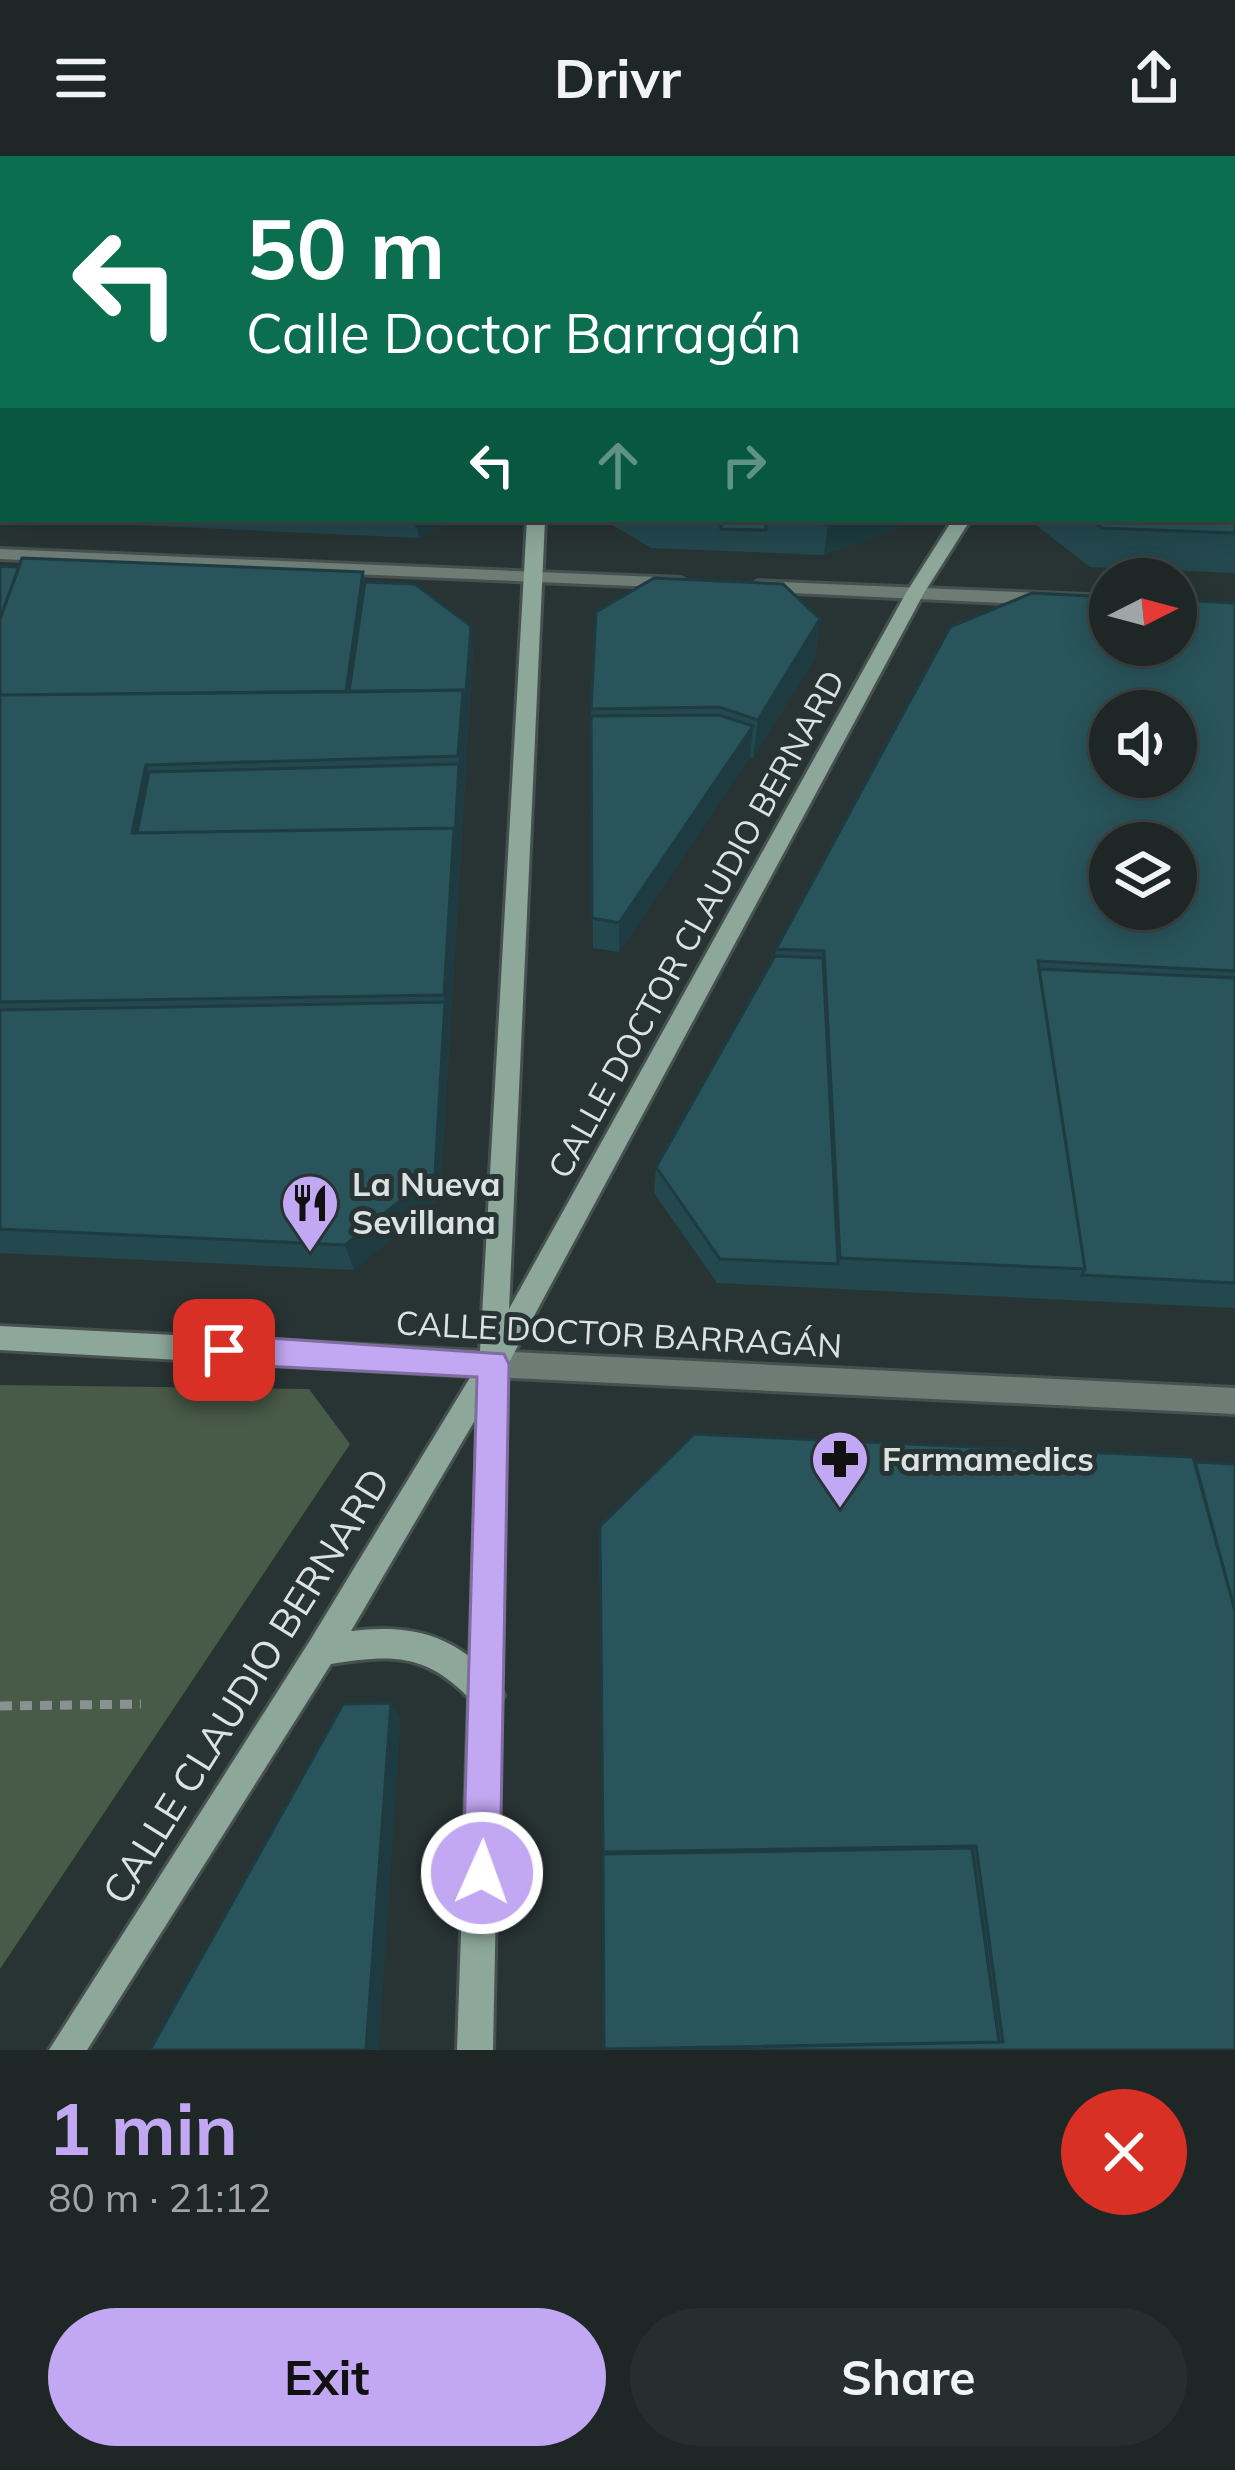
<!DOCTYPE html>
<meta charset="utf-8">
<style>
body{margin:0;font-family:Mulish,sans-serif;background:#262f2e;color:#f1f3f6;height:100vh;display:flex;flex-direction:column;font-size:45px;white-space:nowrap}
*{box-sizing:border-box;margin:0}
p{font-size:39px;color:#a1a5a7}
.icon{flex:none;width:66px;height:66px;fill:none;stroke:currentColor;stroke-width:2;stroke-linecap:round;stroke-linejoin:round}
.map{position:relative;height:1894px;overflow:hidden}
.drawer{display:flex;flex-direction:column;background:#1e2726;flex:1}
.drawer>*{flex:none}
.banner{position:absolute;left:0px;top:0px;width:1236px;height:366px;box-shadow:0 6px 30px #0003,0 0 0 3px #3c4443;background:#0b6e4f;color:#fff;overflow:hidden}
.needle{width:78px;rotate:84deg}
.tools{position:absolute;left:1089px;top:402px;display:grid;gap:24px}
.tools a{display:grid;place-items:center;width:108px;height:108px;border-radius:50%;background:#1e2726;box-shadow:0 6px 30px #0003,0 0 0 3px #3c4443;font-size:60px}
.pin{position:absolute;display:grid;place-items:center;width:102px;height:102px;color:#fff;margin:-51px;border-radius:24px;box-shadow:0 6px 18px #0006}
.me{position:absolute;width:132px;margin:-66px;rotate:2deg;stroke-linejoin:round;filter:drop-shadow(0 0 9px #0008)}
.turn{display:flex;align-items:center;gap:42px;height:252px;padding:0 48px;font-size:54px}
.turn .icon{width:156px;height:156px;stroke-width:2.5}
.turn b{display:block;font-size:84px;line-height:102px}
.lanes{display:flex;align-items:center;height:114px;padding:0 48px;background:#0003;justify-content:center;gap:60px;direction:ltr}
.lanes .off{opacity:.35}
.round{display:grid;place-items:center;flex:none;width:126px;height:126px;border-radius:63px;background:#262f2e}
.overview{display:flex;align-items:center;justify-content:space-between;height:204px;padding:0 48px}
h1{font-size:72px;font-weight:700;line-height:90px;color:#c2a8f3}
.action{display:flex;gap:24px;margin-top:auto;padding:24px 48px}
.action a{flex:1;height:138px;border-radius:72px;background:#c2a8f3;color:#111;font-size:48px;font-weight:700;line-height:138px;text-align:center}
.action a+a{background:#262f2e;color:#f1f3f6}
header{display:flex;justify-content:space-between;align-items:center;height:156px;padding:0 48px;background:#1e2726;font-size:54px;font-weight:700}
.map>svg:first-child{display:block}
.green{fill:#485a48}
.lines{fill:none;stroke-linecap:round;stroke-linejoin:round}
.street-casing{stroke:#45504f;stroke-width:6}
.secondary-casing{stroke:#45504f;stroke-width:6}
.path{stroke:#899291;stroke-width:9;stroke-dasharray:12 8;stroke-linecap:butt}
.street{fill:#6d7d75;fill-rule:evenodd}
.secondary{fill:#8da79b;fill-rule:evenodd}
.wall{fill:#23484e}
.shaded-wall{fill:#1d3b40}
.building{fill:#29545b;stroke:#1d3b40;stroke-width:3;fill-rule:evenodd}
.route{fill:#c2a8f3;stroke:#7e6d9e;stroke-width:3}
.labels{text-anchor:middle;stroke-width:10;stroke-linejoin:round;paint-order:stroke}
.street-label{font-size:33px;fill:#dbe2e1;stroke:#283433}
.poi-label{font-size:33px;font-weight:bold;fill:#dbe2e1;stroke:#283433;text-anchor:start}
.near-street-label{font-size:39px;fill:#dbe2e1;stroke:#283433}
</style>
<header><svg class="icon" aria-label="menu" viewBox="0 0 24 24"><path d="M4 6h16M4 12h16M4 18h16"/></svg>Drivr<svg class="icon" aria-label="share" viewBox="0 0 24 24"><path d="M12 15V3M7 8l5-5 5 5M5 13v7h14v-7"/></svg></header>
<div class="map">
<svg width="1235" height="1894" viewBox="0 0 1235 1894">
<rect width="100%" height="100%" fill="#283433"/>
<path class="green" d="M0,1229L309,1233L350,1288L0,1813Z"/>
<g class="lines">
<defs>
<path id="street" d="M1172,0H1184L1186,3H1174Z
M3,38V51L0,52V39Z
M1233,82H1235V93H1233Z
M0,393L681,422L690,427L681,432L0,403Z
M758,425L1110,440V452L752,435L749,431Z
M493,1195L1235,1232V1258L493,1221L483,1217L479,1208L483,1199Z"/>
<path id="secondary" d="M538,0H550V3H538Z
M1233,12H1235V20H1233Z
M527,363H545L509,1153L906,437L953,363H971L924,437L507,1210L500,1531L504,1539L500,1548L493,1894H457L469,1542C424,1496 390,1499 331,1508L87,1894H49L311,1483L471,1220L0,1194V1170L480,1195ZM478,1259L470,1501C434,1473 395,1470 351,1475Z"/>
</defs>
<use href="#street" class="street-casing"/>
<use href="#secondary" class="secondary-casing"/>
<path class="path" d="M0,1550L141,1548"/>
<use href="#street" class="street"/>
<use href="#secondary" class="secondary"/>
</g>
<path class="wall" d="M3,81V363H457L419,382L0,363V87Z
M1233,168H1235V295L1233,291Z
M1235,331V417L1090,411L1028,363H1233Z
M602,363H904L899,372L824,399L651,392Z
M0,410L363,416L365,426L473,492L440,1043L354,1114L0,1097Z
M1235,447V1152L717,1127L654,1037L656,1011L775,800L776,793Z
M820,463L815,502L753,602L750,601L619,796L593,792L591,553Z
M1195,1306L1235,1894H604Z"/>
<path class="shaded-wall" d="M416,363H457L419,382Z
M842,363H904L899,372L824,399L828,368Z
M363,416L369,448L354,553L345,544Z
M820,463L815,502L753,602L758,564Z
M471,470L473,492L468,573L465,551Z
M463,534L468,573L450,875L444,839Z
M753,570L750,601L619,796V767Z
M146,609L161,647L153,685L132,677Z
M445,846L450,875L440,1043L354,1114L345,1089Z
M391,1547L401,1562L379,1894H366Z"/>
<path class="building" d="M43,0H368V3H42Z
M371,0H412L411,3H370Z
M412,0H493L498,3H411Z
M605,0H804L805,3H597Z
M807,0H904L905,3H807Z
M971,0H1063L1067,3H972Z
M3,81V332H0V87Z
M1233,168H1235V228L1233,224Z
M1233,331H1235V377L1102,372L1091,363H1233Z
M418,363H432L417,370Z
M721,363H766V374L721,373Z
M767,363H842L828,368L767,365Z
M22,402L363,416L346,536L0,539V463Z
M0,410L19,411L0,463Z
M654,422L783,428L820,463L758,564L719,551L591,553L596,456Z
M365,426L415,428L471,470L465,551L463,534L349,536Z
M1032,437L1110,441V489H1176V444L1235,447V815L1038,805L1085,1113L840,1102L824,795L776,793L950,471ZM1110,555H1176V621H1110ZM1110,687H1176V753H1110Z
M463,534L458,600L146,609L132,677L454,672L444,839L0,846V539Z
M719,559L753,570L619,767L592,762L591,560Z
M459,608L455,679L454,672L137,677L149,616Z
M775,800L823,802L838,1108L720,1103L656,1011Z
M1039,813L1235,822V1127L1082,1119L1085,1113Z
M445,846L435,1017L345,1089L0,1073V854Z
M694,1278L1193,1301L1235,1455V1894H604L1003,1886L976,1690L603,1696L600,1370Z
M1195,1306L1235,1308V1455Z
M391,1547L366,1894H150L343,1548Z
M972,1692L999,1886L604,1893L603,1698Z"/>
<path class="route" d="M224,1179L504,1198L509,1208L500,1717L495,1730L482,1735L468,1730L463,1717L477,1221L224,1208L213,1204L209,1194L213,1184Z"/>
<defs>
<symbol id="restaurant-pin" viewBox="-11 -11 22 30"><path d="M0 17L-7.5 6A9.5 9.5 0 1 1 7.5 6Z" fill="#c2a8f3" stroke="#283433"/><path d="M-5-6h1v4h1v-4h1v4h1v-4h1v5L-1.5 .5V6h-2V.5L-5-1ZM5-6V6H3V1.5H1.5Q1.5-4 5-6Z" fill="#111"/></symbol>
<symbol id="pharmacy-pin" viewBox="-11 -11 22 30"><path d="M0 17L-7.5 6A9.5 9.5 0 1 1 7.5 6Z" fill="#c2a8f3" stroke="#283433"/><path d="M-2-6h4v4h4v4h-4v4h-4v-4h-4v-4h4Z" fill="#111"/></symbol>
</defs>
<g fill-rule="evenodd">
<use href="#restaurant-pin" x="277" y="1014" width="66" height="90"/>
<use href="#pharmacy-pin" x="807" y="1270" width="66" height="90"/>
</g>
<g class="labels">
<g class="street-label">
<text transform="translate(696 768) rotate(-61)" y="12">CALLE DOCTOR CLAUDIO BERNARD</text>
<text transform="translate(619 1178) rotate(3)" y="12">CALLE DOCTOR BARRAGÁN</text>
</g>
<g class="poi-label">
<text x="352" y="1040">La Nueva<tspan x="352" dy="38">Sevillana</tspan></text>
<text x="882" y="1315">Farmamedics</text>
</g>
<g class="near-street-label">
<text transform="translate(246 1530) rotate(-58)" y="14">CALLE CLAUDIO BERNARD</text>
</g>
</g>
</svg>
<div class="tools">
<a><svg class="needle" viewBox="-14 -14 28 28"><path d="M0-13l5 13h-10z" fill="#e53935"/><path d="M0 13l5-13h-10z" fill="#a1a5a7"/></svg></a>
<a><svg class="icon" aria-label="sound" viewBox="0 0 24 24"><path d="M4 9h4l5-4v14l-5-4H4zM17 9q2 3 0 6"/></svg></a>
<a><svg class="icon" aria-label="layers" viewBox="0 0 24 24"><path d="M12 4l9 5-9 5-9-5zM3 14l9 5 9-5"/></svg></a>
</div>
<div class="pin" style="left:224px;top:1194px;background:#d93025"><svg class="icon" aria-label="arrive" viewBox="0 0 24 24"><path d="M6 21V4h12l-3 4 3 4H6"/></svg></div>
<svg class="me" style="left:482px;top:1717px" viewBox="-20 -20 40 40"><circle r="17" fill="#c2a8f3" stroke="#fff" stroke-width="3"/><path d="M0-11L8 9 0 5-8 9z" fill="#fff"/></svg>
<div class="banner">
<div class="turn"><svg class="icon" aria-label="left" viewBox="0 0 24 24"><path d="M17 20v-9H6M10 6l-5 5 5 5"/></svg><div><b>50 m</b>Calle Doctor Barragán</div></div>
<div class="lanes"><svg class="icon" aria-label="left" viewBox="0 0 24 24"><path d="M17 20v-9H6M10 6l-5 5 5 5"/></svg><svg class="icon off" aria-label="ahead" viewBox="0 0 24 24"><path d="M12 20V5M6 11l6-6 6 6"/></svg><svg class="icon off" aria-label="right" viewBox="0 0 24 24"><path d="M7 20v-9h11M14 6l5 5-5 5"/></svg></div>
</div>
</div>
<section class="drawer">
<div class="overview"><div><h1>1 min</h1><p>80 m · 21:12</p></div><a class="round" style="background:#d93025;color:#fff"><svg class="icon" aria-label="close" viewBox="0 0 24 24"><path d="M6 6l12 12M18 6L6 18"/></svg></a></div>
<div class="action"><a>Exit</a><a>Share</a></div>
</section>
